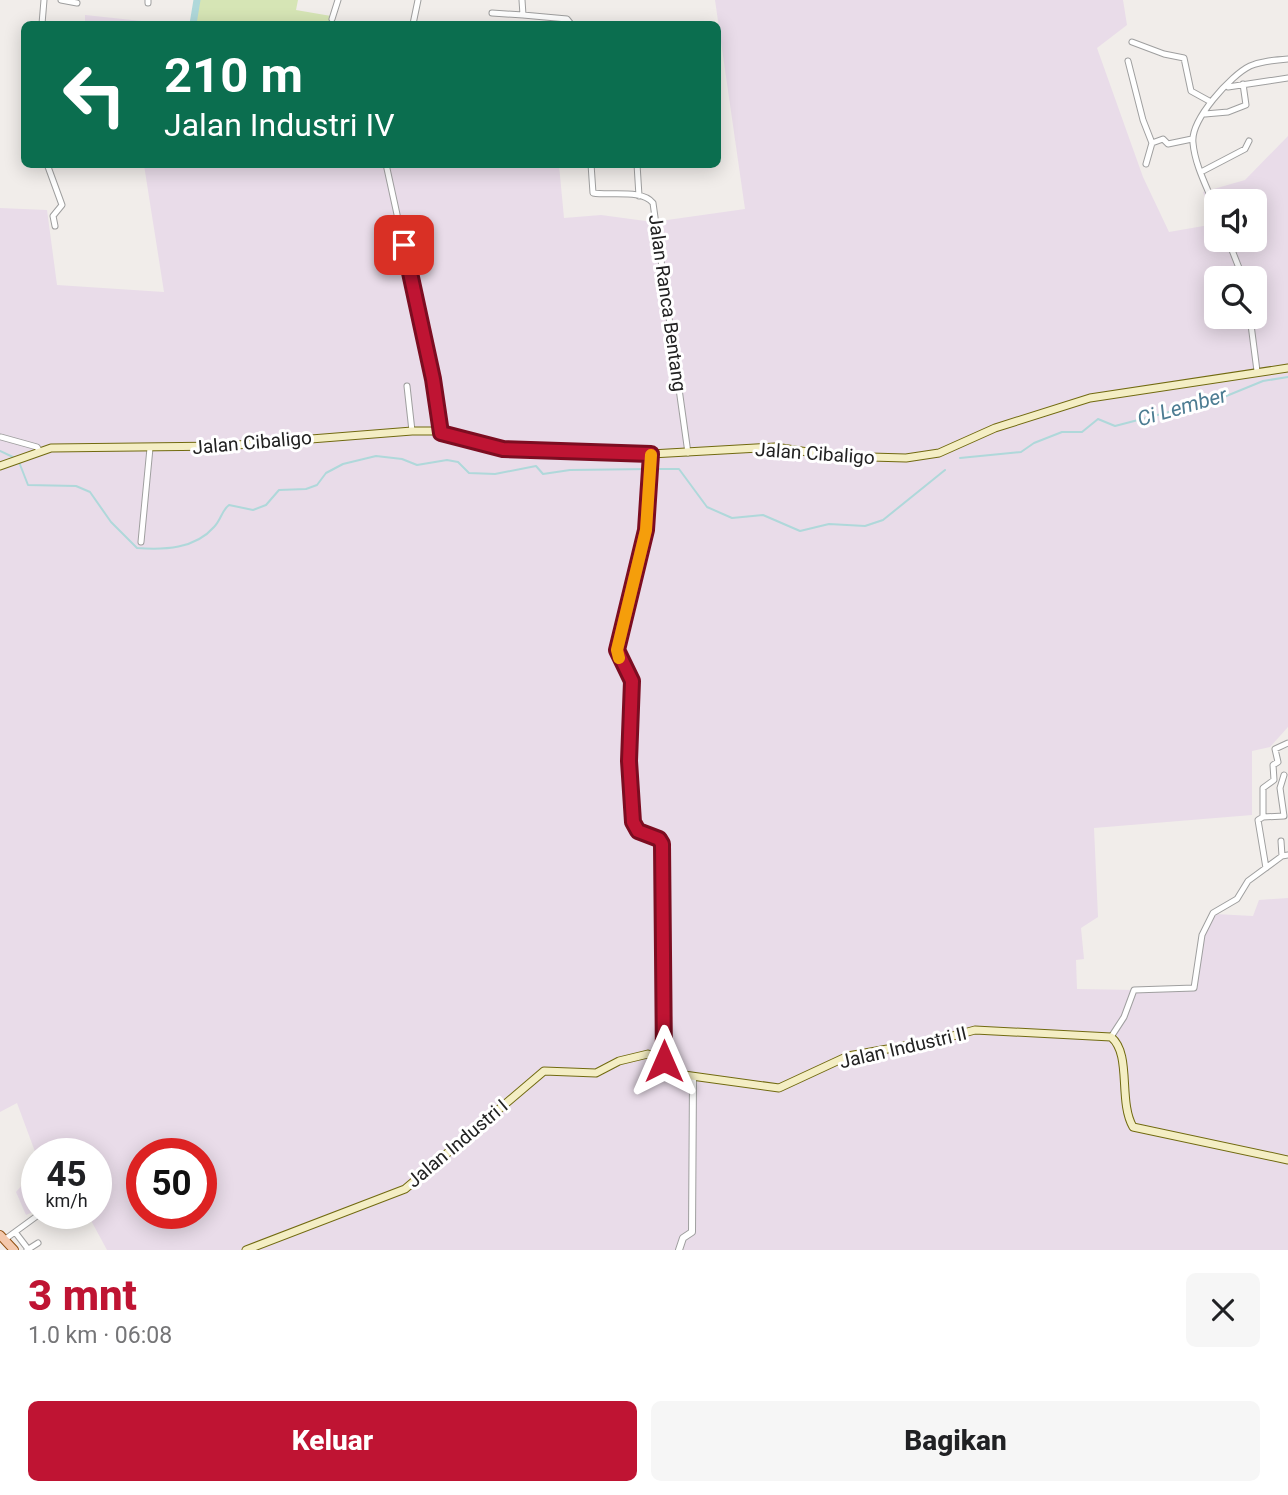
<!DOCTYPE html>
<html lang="id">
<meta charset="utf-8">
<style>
body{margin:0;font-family:Roboto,sans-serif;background:#f6f6f6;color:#202124;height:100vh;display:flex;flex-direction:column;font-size:26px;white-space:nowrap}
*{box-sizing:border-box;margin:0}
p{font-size:23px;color:#757577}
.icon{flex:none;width:38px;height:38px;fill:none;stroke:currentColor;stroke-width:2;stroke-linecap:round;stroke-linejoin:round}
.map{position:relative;height:1250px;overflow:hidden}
.details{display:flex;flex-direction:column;background:#fff;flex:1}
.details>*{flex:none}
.banner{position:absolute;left:21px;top:21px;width:700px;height:147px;border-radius:10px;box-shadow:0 4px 18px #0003;background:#0b6e4f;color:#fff;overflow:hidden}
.fabs{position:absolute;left:1204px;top:189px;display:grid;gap:14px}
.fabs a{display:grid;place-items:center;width:63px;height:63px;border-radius:10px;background:#fff;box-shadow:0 4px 18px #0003;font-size:35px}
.speed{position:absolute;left:21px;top:1138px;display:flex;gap:14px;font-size:35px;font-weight:700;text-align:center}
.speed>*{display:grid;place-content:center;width:91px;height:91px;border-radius:50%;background:#fff;box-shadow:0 4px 18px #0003;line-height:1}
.speed small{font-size:18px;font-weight:400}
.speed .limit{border:10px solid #d22;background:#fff;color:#111}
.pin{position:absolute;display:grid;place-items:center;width:60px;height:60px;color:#fff;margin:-30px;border-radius:14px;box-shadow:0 4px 10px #0006}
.me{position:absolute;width:77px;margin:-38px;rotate:0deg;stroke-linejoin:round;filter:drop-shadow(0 0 5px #0008)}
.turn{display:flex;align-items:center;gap:24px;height:147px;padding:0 28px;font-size:32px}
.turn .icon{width:91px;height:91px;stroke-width:2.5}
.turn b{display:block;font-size:49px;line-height:60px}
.round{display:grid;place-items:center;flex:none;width:74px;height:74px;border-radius:10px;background:#f6f6f6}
.headline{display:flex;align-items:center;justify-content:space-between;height:119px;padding:0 28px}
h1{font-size:42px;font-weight:800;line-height:52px;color:#bf1433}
.button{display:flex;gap:14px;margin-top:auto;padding:14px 28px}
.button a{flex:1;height:80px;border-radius:10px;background:#bf1433;color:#fff;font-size:28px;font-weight:800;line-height:80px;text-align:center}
.button a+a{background:#f6f6f6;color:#202124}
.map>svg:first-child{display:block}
.industrial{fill:#e9dce9;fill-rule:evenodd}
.grass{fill:#d6e5b5}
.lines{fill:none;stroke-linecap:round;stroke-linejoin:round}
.stream{stroke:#afd8da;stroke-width:2}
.canal{stroke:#afd8da;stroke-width:7}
.minor-casing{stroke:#9f9f9f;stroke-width:7}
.tertiary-casing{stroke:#9f9f9f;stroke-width:8}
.secondary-casing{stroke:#716a10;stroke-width:9}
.primary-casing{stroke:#904e0f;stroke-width:10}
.minor{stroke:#fff;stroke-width:5}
.tertiary{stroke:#fff;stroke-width:6}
.secondary{stroke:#f4eec4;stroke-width:7}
.primary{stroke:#f4c8ac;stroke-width:8}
.route-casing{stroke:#7c0d21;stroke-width:18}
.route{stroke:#bf1433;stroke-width:12}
.slow{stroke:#f59e0b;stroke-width:12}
.labels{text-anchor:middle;stroke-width:6;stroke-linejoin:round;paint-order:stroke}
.street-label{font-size:19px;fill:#222;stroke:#fff}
.water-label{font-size:21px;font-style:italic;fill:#4c7c92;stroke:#fff}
</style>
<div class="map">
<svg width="1288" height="1250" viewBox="0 0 1288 1250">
<rect width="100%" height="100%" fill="#f1edea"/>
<path class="industrial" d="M715,0H1123L1127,25L1097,48L1143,177L1169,232L1215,224L1203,192L1245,180L1288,136V727L1270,747L1252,751V815L1094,828L1098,917L1081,928L1084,959L1076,960L1077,989L1196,991L1204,936L1215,914L1253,916L1259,900L1288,898V1250H107L87,1213H96V1153H37V1157L17,1103L0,1112V208L47,210L57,285L164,292L144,165H559L564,218L601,215L653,222L745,209ZM1216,201H1255V240H1216ZM1216,278H1255V317H1216ZM142,1153H201V1213H142Z
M85,15L170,24H85Z
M37,1168V1210L26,1215L16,1192Z"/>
<path class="grass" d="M199,0H298L296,10L331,16V24H196Z"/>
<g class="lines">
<path class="stream" d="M0,451L15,458
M960,458L1021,452L1034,443L1062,432H1082L1098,419L1115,426L1219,399L1263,381L1288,377
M19,462L28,485L76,486L90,492L111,522L137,548C164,550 195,549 214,527C221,520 222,510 229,505L253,510L266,505L279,490L306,489L317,485L326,473L343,464L376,456L402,459L417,465L447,460L458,462L469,473L495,474L536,466L543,474L570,470L649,469
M654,469H679L707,507L732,518L763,515L800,531L829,524L865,526L883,520L945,470"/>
<path class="canal" d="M193,24L197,0"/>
<defs>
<path id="minor" d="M61,0L77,3
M522,0L523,15L567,19L571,24
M148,3V0
M492,13L523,15
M332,19L338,0
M42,24L44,0
M413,24L418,0
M1132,42L1164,54L1184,58L1191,91L1211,102
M1128,61L1143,120L1152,143L1146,164
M1228,87L1288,78
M1205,114L1228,112L1246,105L1243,84
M1152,143L1163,139L1168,144L1192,139
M47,164L62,205L53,216L55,226
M386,164L433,379L441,433
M591,164L593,193C610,196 642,189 653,203L688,453
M637,164L639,196
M1201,172L1245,149L1249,141
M1216,210C1208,189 1195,166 1193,143C1190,120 1231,75 1250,66C1262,61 1275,60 1288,59
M1228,240L1243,278
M1250,317L1257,371
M407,386L412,431
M1,437L37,447L39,450
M141,542L150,448
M1263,817L1284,816L1280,788L1284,775
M1281,841L1282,856
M1266,868L1258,820L1263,817V788L1274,780L1273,765L1278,762L1275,749L1288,743
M1111,1037L1124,1017L1134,990L1194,988L1202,935L1213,913L1237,899L1248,881L1282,856L1288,855
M15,1232L28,1249
M4,1240L41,1213
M27,1250L38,1243"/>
<path id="tertiary" d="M679,1250L683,1238L692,1232L693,1078"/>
<path id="secondary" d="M651,454L646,530L617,650L632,681L629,761L633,822L638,831L659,839L662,844L664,1061
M0,466L51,448L224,446L412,431H437L503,449L651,454L775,447L834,456L906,458L939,453L995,428L1090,398L1288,368
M246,1250L405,1189L544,1071L596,1073L619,1061L648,1054L664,1061L677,1074L779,1088L848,1056L938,1040L975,1030L1111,1037C1132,1054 1118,1101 1133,1127L1288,1160"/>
<path id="primary" d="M0,1235L14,1250"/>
</defs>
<use href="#minor" class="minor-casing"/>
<use href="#tertiary" class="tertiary-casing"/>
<use href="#secondary" class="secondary-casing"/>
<use href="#primary" class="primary-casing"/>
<use href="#minor" class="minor"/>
<use href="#tertiary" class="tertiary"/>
<use href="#secondary" class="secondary"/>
<use href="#primary" class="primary"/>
</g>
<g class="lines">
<defs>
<path id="route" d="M404,245L433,379L441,433L503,449L651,454L646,530L617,650L632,681L629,761L633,822L638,831L659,839L662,844L664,1061"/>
</defs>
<use href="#route" class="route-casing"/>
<use href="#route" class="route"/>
<path class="slow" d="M619,658L617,650L646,530L651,455"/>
</g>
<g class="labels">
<g class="street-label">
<text transform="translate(668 303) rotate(82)" y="7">Jalan Ranca Bentang</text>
<text transform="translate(252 442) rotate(-5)" y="7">Jalan Cibaligo</text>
<text transform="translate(815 453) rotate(4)" y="7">Jalan Cibaligo</text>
<text transform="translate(903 1047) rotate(-13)" y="7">Jalan Industri II</text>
<text transform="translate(457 1143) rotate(-40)" y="7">Jalan Industri I</text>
</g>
<g class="water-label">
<text transform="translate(1182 407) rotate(-16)" y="7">Ci Lember</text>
</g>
</g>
</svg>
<div class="fabs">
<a><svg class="icon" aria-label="sound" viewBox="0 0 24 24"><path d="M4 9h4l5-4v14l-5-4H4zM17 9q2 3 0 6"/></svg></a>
<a><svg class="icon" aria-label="search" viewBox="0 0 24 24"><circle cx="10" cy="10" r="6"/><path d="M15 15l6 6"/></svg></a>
</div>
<div class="speed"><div>45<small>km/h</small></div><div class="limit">50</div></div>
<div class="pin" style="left:404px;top:245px;background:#d93025"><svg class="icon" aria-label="arrive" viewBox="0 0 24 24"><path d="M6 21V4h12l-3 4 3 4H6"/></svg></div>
<svg class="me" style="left:664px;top:1061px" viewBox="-20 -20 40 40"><path d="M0-17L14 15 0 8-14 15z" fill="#bf1433" stroke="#fff" stroke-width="4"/></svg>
<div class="banner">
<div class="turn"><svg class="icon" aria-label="left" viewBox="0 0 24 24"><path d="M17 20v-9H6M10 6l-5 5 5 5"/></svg><div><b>210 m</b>Jalan Industri IV</div></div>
</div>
</div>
<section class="details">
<div class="headline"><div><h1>3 mnt</h1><p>1.0 km · 06:08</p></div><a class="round"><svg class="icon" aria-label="close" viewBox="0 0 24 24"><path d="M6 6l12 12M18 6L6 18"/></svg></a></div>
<div class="button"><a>Keluar</a><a>Bagikan</a></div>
</section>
